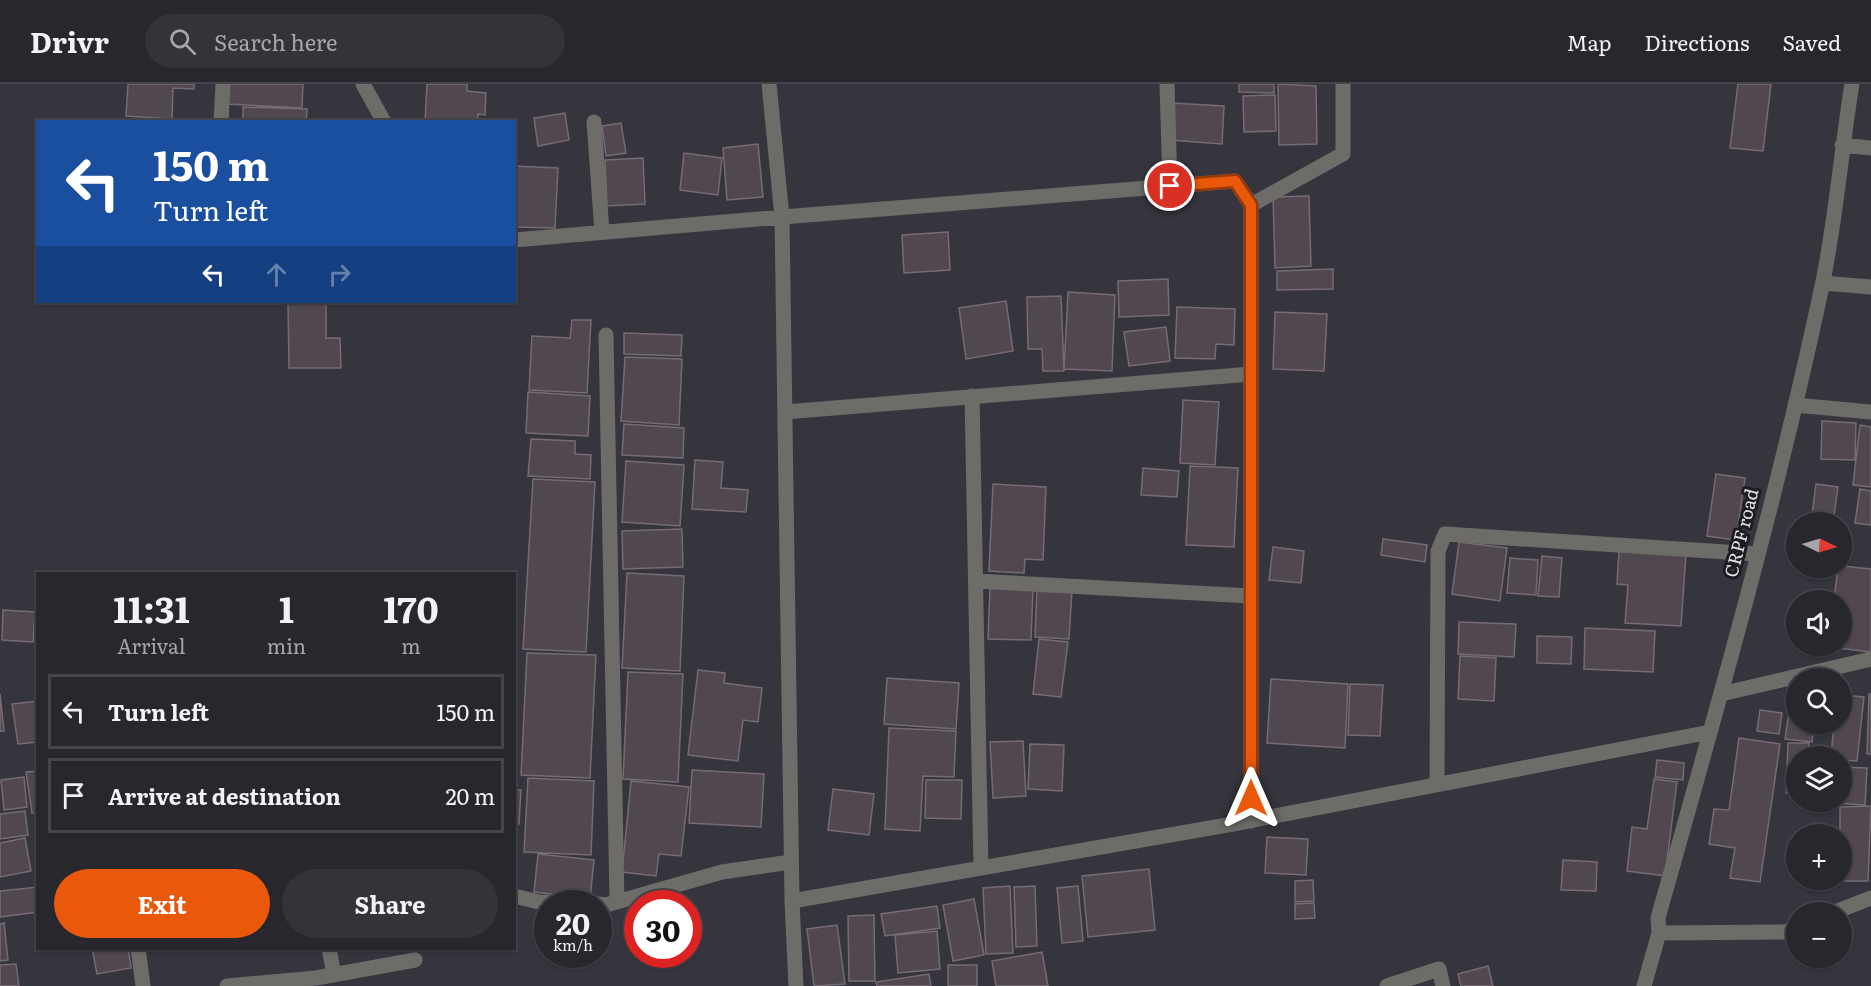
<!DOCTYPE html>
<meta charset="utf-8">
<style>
body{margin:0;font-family:Literata,serif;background:#34333a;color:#f1f3f6;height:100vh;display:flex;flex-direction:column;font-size:22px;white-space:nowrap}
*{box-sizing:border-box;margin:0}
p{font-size:20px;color:#a5a5aa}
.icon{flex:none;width:33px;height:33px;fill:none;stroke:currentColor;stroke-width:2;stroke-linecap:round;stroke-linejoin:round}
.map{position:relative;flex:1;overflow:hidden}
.details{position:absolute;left:36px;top:488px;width:480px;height:378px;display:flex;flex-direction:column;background:#28272e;border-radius:0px;box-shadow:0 2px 4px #0004,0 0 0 2px #44444a}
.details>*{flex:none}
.guide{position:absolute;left:36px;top:36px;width:480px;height:183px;border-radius:0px;box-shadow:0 2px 4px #0004,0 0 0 2px #44444a;background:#1a4fa0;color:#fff;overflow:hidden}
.needle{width:39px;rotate:95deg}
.controls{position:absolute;left:1786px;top:428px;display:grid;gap:12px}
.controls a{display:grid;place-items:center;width:66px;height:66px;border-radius:50%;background:#28272e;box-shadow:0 2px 4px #0004,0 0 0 2px #44444a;font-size:30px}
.speed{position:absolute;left:534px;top:806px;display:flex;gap:12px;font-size:30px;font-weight:700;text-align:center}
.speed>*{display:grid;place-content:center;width:78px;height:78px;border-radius:50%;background:#28272e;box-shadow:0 2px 4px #0004,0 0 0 2px #44444a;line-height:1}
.speed small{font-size:15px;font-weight:400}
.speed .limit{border:9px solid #d22;background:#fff;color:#111}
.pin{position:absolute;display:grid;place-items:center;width:51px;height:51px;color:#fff;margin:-26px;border:3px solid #fff;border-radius:50%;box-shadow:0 2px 6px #0007}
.me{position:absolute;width:66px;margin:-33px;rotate:0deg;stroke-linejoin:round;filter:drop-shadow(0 0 4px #0008)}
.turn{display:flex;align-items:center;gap:21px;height:126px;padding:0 18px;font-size:27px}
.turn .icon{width:78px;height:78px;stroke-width:2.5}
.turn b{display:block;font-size:42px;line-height:51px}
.lanes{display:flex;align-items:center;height:57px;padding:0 18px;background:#0003;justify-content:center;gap:30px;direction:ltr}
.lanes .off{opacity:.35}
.eta{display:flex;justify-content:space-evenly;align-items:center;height:102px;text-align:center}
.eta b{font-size:36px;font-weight:700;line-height:42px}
.action{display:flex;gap:12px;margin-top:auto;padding:12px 18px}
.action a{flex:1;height:69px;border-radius:36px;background:#ea580c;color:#fff;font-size:24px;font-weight:700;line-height:69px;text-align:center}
.action a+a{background:#34333a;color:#f1f3f6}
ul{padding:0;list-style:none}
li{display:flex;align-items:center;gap:18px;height:75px;margin:0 12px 9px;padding:0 6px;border:3px solid #44444a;border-radius:0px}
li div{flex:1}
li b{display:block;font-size:22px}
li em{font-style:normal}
header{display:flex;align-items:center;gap:36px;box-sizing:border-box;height:84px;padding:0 30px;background:#28272e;border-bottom:2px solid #44444a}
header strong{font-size:28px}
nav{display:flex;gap:33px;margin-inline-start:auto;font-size:21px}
.search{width:420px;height:54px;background:#34333a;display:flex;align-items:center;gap:15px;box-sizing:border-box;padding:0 21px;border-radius:33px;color:#a5a5aa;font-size:22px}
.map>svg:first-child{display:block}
.building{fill:#51484f;stroke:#756b73;stroke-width:1.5}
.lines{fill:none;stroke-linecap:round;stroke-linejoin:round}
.minor{stroke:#6e6c68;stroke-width:15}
.route-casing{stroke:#983908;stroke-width:15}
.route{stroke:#ea580c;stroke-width:10}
.labels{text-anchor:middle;stroke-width:6;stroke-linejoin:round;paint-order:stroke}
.street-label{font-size:18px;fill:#e2e1e7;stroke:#1d1c21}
</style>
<header>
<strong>Drivr</strong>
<div class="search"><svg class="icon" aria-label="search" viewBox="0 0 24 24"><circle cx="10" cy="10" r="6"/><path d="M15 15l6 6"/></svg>Search here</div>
<nav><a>Map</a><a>Directions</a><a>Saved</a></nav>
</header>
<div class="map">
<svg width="1871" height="902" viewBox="0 0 1871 902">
<rect width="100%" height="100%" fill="#36343d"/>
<path class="building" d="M128,0H194V5L173,4L172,35L126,32Z
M229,0H303L302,24L228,20Z
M427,0H467V7L486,9L485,31L478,30V38H425Z
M1239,0H1274V9L1239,8Z
M1278,0L1316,2L1317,60L1279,61Z
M1738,0H1771L1763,67L1730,64Z
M1275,11L1276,47L1244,48L1243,12Z
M1172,19L1224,22L1222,60L1170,56Z
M243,23L307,25L306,38H243Z
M565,29L569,56L538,62L534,34Z
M132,35L183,38H132Z
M498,36H515V66L514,38Z
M621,39L626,69L606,72L602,42Z
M758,60L763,113L727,116L723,64Z
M684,69L722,74L718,111L680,106Z
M643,74L645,120L607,122L605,76Z
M514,82L558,84L555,144L514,143Z
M1309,112L1311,182L1275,184L1273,113Z
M948,148L950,186L904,189L902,151Z
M1333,185V205L1277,206V187Z
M1168,195L1169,231L1119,233L1118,197Z
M1068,208L1115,211L1112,287L1064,285Z
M1061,212L1064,287H1043L1042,265H1028L1027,213Z
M1006,217L1013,267L966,275L959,224Z
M288,218H326V254H340L341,284H289Z
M1177,223L1235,225L1234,261L1216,260L1215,275L1175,274Z
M1275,228L1327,230L1324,287L1273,285Z
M572,236H591L587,309L529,306L532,252L570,254Z
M1166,243L1170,277L1129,282L1124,248Z
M624,249L682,251L681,272L624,270Z
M625,273L682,275L679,341L621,337Z
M528,308L590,312L588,352L526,349Z
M1183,316L1219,318L1215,381L1180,379Z
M1822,337L1856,339L1855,376L1821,375Z
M624,340L684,344L683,374L622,371Z
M1860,341L1871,343V403L1853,401Z
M531,355L575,357V370L591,371L590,395L528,392Z
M695,376L723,378L721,404L748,406L746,428L692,425Z
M626,377L684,381L680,442L622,438Z
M1190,382L1238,384L1234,463L1186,461Z
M1143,384L1179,387L1177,413L1141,411Z
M1716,390L1745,394L1736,456L1707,452Z
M533,395L595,398L586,568L523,565Z
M993,400L1046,403L1043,476L1025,475L1024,489L989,487Z
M1816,400L1838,403L1833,438H1811Z
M1860,405L1871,407V441L1855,439Z
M682,445L683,483L623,485L622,447Z
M1383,455L1427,461L1425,478L1381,471Z
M1459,458L1507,464L1500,517L1452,510Z
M1273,463L1304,467L1301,499L1269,496Z
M1619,466L1686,470L1681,542L1625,539L1628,501L1617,500Z
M1542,472L1562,474L1559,513L1538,512Z
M1510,474L1538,476L1536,511L1507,509Z
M1842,482L1871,485V568L1829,563L1842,561V516H1834L1838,483Z
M627,489L684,492L680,587L622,584Z
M990,504L1033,506L1031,556L988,555Z
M1037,504L1072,506L1069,555L1035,553Z
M3,526L35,528L33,558L2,556Z
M1459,538L1516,540L1514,573L1458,570Z
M1585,544L1655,547L1653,588L1584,585Z
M1537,552L1572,553L1571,580L1537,579Z
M1039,555L1068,558L1061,613L1033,610Z
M527,569L596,571L590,694L521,691Z
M1460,572L1496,574L1494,617L1458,615Z
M698,586L725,589L724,599L762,604L758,638L743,636L738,677L688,671Z
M628,588L683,590L678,698L623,695Z
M887,594L959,599L956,645L884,640Z
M1271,595L1348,600L1345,664L1267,659Z
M1350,600L1383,601L1380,652L1348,651Z
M1792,607H1797V639H1814L1812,658L1785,655Z
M0,610L4,647H0Z
M1869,610H1871V670H1867Z
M1842,611L1864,613L1857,677L1842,676V672H1831L1834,639H1842Z
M38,617V658L18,660L12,620Z
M1760,626L1782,629L1779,650L1757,647Z
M889,644L956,647L954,693L923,692L920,747L885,745Z
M1739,654L1780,660L1760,798L1730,794L1735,764L1709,760L1714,725L1729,726Z
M1023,657L1026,712L993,714L990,658Z
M1788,659H1809V672H1797V710L1786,709Z
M1030,660L1064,661L1062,707L1028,705Z
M1657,676L1684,679L1683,696L1655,693Z
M1842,683L1867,684L1865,721L1831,719L1842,717Z
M692,686L764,690L761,743L689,739Z
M38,687V728L32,729L26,688Z
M24,693L27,723L4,726L1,696Z
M528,694L594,697L591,771L524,768Z
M1654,695L1677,698L1665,792L1627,787L1632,743L1647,745Z
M926,696H962L961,735L925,734Z
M631,697L689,703L681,772L659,770L656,792L622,788Z
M833,705L874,710L869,751L828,746Z
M514,706H521L519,740H514Z
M1871,722L1868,797H1840V723Z
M25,727L28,751L0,755V730Z
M1267,753L1308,755L1306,791L1265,789Z
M25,754L31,787L0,793V759Z
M538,770L594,776L590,815L534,808Z
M1563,776L1597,778L1596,807L1561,806Z
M1149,785L1155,846L1088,853L1082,792Z
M1313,796L1314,817L1295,818V797Z
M1010,802L1013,869L986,870L983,804Z
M1035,802L1037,862L1016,863L1014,803Z
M1078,802L1083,857L1062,859L1057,804Z
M38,803V828L0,833V807Z
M974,815L984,871L953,877L943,821Z
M1314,819L1315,834L1295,835V820Z
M937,822L940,844L885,852L881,830Z
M874,831L875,897H849L848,832Z
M4,839L8,876L0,877V840Z
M837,841L845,900L814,902L807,845Z
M937,847L940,885L898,889L895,851Z
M92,864H128L131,884L97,890Z
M1042,868L1048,902H996L992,877Z
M16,880L19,902H0V881Z
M948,881H977V902H948Z
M1488,882L1493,902H1461L1458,890Z
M929,890L931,902H877L876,898Z"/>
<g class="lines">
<path class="minor" d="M363,0L384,38
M769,0L782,133L1235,97L1251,121L1343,70V0
M1167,0L1170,102
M221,38L223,0
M594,38L602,148
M1842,61L1871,64
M514,156L782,133L792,817
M1823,199L1871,203
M606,251L617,818
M972,312L981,784
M1795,321L1871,328
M785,328L1251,290
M976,497L1251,512
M1721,610L1871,575
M1437,700L1438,467L1445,450L1757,470
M1251,737V121
M514,812L539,818L558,819
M598,820L606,821L722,788L791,778
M1835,828L1871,814
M1659,849L1785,848L1797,843
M138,864L143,902
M329,864L334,891
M227,902L316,894L415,876
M796,902L792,817L1233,740L1710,648
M1387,902L1439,885L1443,902
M1644,902L1659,849L1658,834C1717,625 1777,415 1822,202C1836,136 1841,67 1852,0"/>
</g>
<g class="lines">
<defs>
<path id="route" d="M1170,102L1235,97L1251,121V714"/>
</defs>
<use href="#route" class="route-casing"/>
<use href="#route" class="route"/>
</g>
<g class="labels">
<g class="street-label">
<text transform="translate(1742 449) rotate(-76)" y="6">CRPF road</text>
</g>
</g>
</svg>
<div class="controls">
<a><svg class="needle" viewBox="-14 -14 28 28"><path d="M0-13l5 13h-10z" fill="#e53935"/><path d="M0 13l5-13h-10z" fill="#a5a5aa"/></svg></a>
<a><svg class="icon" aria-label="sound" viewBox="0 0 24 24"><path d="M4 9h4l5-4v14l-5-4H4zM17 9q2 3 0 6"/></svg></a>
<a><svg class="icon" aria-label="search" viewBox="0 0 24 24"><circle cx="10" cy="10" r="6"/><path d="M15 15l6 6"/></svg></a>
<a><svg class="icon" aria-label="layers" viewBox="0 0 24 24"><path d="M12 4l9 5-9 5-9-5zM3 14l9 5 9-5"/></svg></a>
<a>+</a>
<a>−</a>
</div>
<div class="speed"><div>20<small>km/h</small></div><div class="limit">30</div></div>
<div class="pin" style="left:1170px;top:102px;background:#d93025"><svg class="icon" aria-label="arrive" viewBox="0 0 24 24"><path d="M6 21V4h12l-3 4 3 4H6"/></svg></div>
<svg class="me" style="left:1251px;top:714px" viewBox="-20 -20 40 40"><path d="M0-17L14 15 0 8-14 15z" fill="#ea580c" stroke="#fff" stroke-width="4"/></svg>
<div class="guide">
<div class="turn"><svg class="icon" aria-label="left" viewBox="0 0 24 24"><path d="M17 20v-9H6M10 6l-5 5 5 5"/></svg><div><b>150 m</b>Turn left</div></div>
<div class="lanes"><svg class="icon" aria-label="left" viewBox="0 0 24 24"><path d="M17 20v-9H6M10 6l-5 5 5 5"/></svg><svg class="icon off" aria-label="ahead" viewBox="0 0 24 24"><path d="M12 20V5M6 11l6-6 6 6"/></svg><svg class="icon off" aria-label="right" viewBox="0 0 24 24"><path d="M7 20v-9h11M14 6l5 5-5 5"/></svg></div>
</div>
<section class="details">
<div class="eta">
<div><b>11:31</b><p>Arrival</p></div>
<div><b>1</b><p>min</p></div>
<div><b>170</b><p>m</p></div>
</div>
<ul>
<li><svg class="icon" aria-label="left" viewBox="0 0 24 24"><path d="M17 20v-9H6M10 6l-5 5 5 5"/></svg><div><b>Turn left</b></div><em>150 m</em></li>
<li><svg class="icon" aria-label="arrive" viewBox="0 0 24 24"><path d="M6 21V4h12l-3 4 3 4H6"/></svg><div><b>Arrive at destination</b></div><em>20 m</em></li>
</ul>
<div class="action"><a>Exit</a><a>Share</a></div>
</section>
</div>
